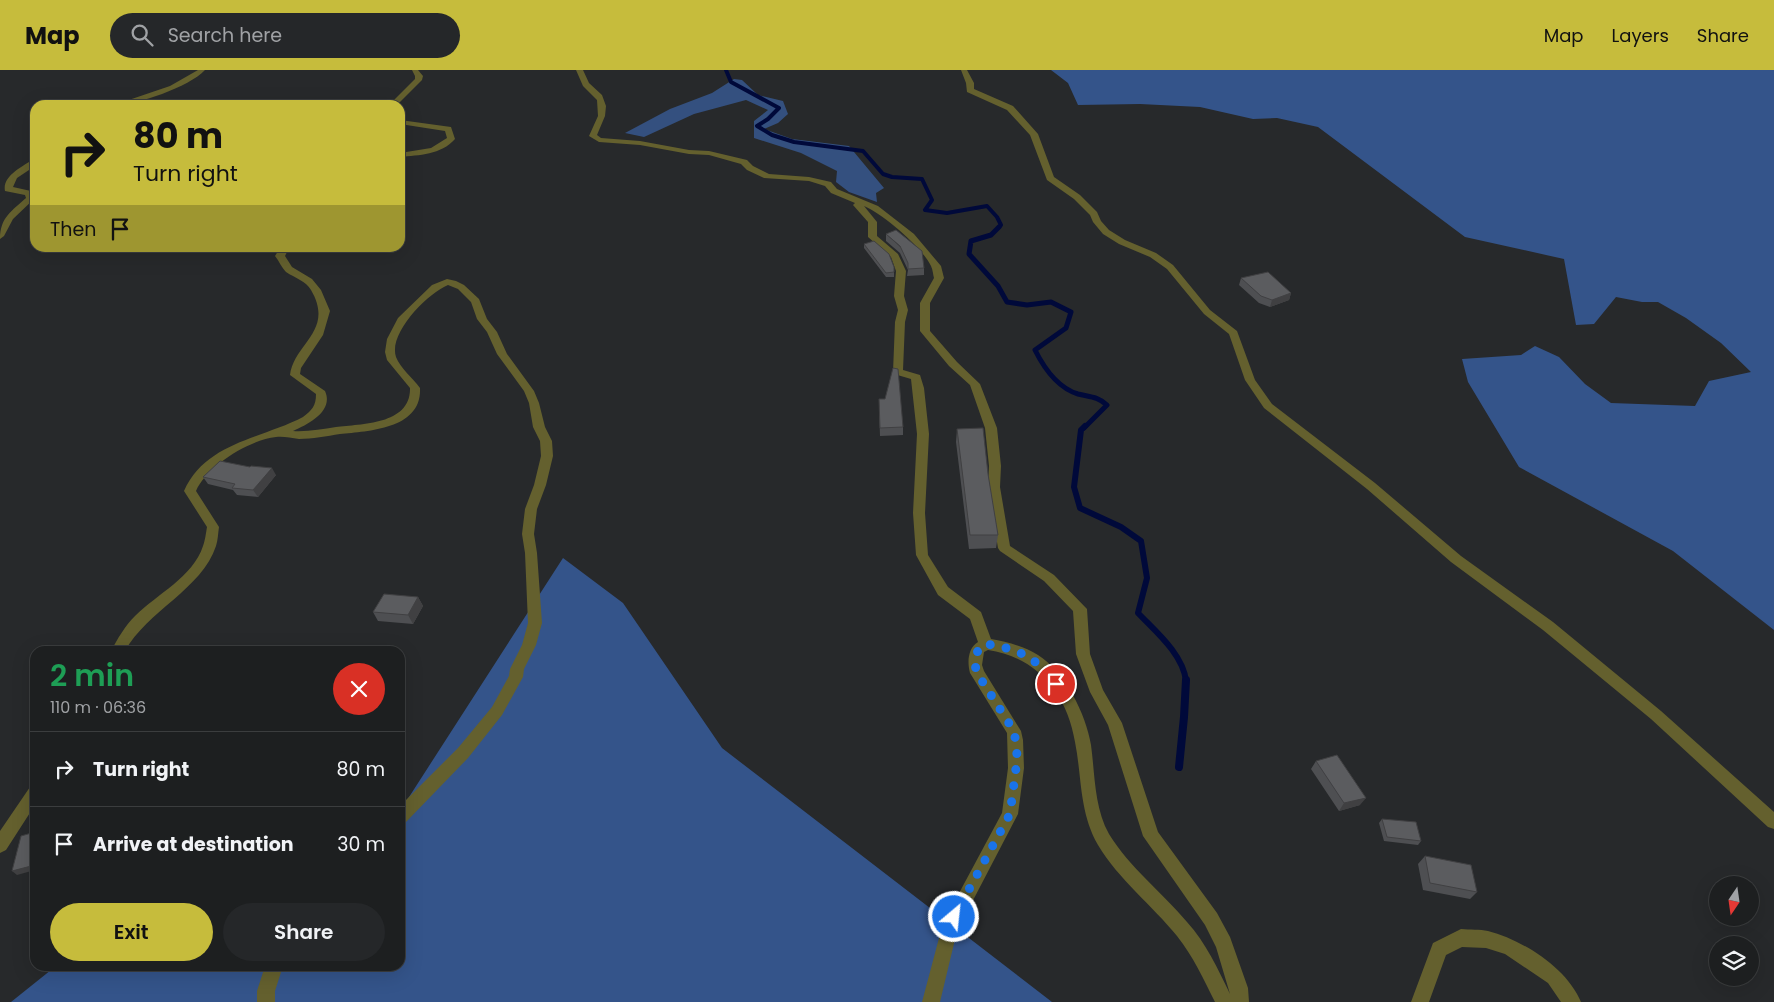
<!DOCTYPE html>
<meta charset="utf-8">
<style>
body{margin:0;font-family:Poppins,sans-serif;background:#252729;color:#f1f3f6;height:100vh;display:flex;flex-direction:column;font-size:19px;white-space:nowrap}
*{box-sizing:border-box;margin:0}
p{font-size:16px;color:#a0a2a5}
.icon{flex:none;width:28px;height:28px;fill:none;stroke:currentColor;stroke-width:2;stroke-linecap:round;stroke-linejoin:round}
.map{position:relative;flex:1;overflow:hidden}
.drawer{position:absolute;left:30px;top:576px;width:375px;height:325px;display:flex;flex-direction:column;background:#1d1f20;border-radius:15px;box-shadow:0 5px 20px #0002,0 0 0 1px #3b3d3e}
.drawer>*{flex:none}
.banner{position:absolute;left:30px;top:30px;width:375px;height:152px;border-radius:15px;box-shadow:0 5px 20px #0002,0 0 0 1px #3b3d3e;background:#c6bc3c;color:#111;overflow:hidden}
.needle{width:32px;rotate:193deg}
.buttons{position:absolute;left:1709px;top:806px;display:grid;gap:10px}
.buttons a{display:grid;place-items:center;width:50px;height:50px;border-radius:50%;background:#1d1f20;box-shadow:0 5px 20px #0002,0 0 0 1px #3b3d3e;font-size:25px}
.pin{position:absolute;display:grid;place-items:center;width:42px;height:42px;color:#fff;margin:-21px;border:2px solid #fff;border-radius:50%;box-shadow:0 1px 5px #0007}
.me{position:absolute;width:55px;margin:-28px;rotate:28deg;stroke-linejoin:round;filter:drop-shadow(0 0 4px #0008)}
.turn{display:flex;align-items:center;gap:18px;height:105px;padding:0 20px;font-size:22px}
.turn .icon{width:65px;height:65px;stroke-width:2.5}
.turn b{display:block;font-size:35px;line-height:42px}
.then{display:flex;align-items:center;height:48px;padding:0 20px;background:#0003;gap:10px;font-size:19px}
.round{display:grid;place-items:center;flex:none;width:52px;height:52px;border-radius:26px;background:#252729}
.head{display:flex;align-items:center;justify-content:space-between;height:85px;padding:0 20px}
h1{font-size:30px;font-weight:600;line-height:38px;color:#1e9e55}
.cta{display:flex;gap:10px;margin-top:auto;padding:10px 20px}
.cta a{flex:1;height:58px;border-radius:30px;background:#c6bc3c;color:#111;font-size:20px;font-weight:600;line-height:58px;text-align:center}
.cta a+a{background:#252729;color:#f1f3f6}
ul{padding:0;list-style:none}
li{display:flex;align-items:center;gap:15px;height:75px;padding:0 20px;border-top:1px solid #3b3d3e}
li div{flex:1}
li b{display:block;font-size:19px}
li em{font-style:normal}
header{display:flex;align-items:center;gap:30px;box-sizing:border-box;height:70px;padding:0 25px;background:#c6bc3c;color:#111}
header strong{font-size:24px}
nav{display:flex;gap:28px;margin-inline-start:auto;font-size:18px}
.search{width:350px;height:45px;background:#252729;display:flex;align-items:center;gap:12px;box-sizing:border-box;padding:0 18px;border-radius:28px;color:#a0a2a5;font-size:19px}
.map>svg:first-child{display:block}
.green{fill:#34507f}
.forest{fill:#34548a}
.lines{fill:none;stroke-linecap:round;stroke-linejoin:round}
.stream-far3{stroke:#00093a;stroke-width:4}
.stream-far2{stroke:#00093a;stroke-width:5}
.stream-far1{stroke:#00093a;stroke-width:6}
.stream{stroke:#00093a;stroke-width:8}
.street{fill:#64602e;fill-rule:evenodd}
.wall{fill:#4e4f52}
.shaded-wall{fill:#404042}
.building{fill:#5b5c5f;stroke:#404042}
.route{stroke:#1a73e8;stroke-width:9;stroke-dasharray:0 16.2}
</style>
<header>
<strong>Map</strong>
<div class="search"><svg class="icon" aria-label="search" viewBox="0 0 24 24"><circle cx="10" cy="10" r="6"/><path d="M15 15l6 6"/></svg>Search here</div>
<nav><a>Map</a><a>Layers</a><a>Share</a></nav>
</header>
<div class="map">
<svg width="1774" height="932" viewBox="0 0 1774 932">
<rect width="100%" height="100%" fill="#27292b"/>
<path class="green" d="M734,9L742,10L758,25L783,31L788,44L778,53L764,59L792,69L849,76L884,118L876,123L877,132L849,122L836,112L837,101L801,83L754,68V51L768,40L746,30L694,44L644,67L625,63L670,39L712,23Z"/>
<path class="forest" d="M1051,0H1774V560L1673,481L1519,397L1468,312L1462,289L1521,285L1535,276L1559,287L1585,314L1611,333L1695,336L1709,311L1751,302L1721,273L1686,248L1658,232H1642L1616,227L1594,254L1576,255L1564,189L1465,167L1318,57L1277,48L1253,49L1200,37L1140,34L1078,35L1068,13Z
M563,488L623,533L722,678L1052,932H11L56,896H400V741Z"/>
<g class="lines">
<path class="stream-far3" d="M726,0L731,12L779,38L768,49L757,56L772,65L794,72L863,81L883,104L892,107L922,109L932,130L925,140L947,143L987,136L997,147L1001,155L998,158"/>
<path class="stream-far2" d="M999,157L991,165L971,171L969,184L998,216L1007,232L1027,235L1051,232L1071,242L1066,258L1035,280C1044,298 1058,318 1078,324C1090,327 1097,326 1107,335L1084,358"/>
<path class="stream-far1" d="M1085,356L1081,360L1074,417L1080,438L1121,457L1141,471L1147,508L1138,543C1155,561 1183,584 1186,611"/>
<path class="stream" d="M1179,697L1184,647L1186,610"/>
<path class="street" d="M198,0H205C189,17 137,35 114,35L170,16Z
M412,0H418L423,6L422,10L397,35H389L415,9V6Z
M576,0H583L589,13L602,25L606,36L605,46L597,65L601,68L640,71L689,80L709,81L747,90L753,96L769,104L809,107L831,112L837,119L878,136L914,164L941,196L944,208L930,233V261L957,292L980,314L997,358L1001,396L1000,417L1010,476L1054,505L1087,539L1090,584L1103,620L1122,653L1158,762L1217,843L1230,867L1248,918L1249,932H1215C1204,910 1193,886 1177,866C1152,835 1119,810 1098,775C1079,742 1082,707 1075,672C1067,624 1037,587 988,580L984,582L982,595L984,601L1021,661L1023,670L1024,698L1018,744L957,861L940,932H922L943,853L1002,743L1008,698L1007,663L970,603C967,592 968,578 978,572L970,549L938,525L916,485L913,443L917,364L911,309L894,304L893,302L895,252L898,240L894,226L896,201L891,187L868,167V152L853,135L855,133L831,123L825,116L809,111L764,108L747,100L741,94L709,85L689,84L640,75L599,72L589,66L598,46L597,30L583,16ZM864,136C883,144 922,177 931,196C933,200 933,205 934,208L920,233V261L949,296L970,315L985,358L989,396L988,417L998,478L1000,481L1044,511L1073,541L1076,584L1090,622L1108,655L1143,766L1205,855L1216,877L1230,924C1218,899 1206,873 1187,852C1162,822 1130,798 1109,764C1094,737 1095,704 1091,675C1086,644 1065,602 1038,585C1024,576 1007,572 991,569L981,542L948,517L928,485L925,443L929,364L924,318L920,305L903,300L905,252L908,240L904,226L906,201L898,184L877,166V152Z
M961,0H967L974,13V19L1013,36L1038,64L1054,107L1080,125L1097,142L1101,151L1109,160L1125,170L1156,183L1173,195L1210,240L1237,261L1255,310L1272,334L1375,413L1461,486L1553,552L1661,641L1774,742V759L1768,757L1651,649L1543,560L1451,492L1367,419L1264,338L1245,310L1229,264L1204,244L1167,199L1150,187L1119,174L1103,164L1093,152L1090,145L1074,129L1047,110L1030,65L1007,40L967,22L966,13Z
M400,50L451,57L455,69C441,85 419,85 400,87V83L431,78L447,68L445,61L400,54Z
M32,90H35V96L17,108L13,117L31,121L35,128L13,149L4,166L0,169C0,147 12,141 26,128L25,125L5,121C2,106 22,97 32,90Z
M280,178H289L285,186L292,197L312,209L321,220L330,241L323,265L301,298L300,304L325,321C334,341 309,354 293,361C307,362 322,359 336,357C361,354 411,355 410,318L387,290L385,282L387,269L398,248L432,215L447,209L456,211L464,215L479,229L487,249L497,262L507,284L534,321L539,333L545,357L552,371L553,386L546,415L537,439L534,464L537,483L542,553L536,575L524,599L523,607L502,645L468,688L406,752L400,754V736L458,678L492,637L509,606L510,599L522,575L528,553L525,483L522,464L525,439L534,415L541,386L540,371L533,357L529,333L524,321L497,284L487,262L477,249L471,232L458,219L448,215C428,223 388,263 396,287C400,298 413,308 420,318C422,359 369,361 340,364C327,366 312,369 299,369C291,368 283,366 276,367C249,370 207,396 196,421L219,457C218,463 218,470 216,476C202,519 147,541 125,581H111C118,568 125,556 135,546C157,524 193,507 203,476C205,471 206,463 207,457L184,421C206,372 261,369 303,347C312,340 316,336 316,324L290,305C294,273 335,261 311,220C306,211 295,208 286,202C282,198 279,191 275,186Z
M35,715V735L6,780L0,783V761L30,717Z
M1461,859C1470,860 1480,859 1488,861C1523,870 1567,898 1581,932H1561L1548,913L1505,884L1486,878L1462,877L1446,885L1429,932H1411L1433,873Z
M265,896H283L275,921V932H257V921Z"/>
</g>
<path class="wall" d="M886,164L924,198V205L907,206L908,200L900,183L886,171Z
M864,174L894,197V207H886L864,178Z
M1241,208L1291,223L1289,230L1270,237L1259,233L1239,215Z
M879,337L903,357V365L880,366Z
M957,359L988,404L998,465L996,478L969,479L956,372Z
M276,405L258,427L237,425L233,420L208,414L203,407Z
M418,527L423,536L413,554L378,551L373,542Z
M1316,691L1360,735L1339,741L1311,699Z
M1382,749L1421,771L1418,775L1384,771L1379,753Z
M1425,786L1477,822L1470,829L1423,820L1418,794Z"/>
<path class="shaded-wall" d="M1291,223L1289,230L1270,237L1272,230Z
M272,398L276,405L258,427L253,420Z
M418,527L423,536L413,554L408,545Z
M1366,728L1360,735L1339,741L1344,733Z
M35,795V800L17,805L12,801Z"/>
<path class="building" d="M896,160L922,181L924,198L908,199V193L900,176L886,164Z
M874,171L889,184L894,197V202L886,203L864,174Z
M1268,202L1291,223L1272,230L1261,226L1241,208Z
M893,298L898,299L903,357L880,358L879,329H885Z
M983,358L988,404L998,465H970L957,359Z
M220,391L250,397L251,396L272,398L253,420L232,418L235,414L203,407Z
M384,524L418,527L408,545L373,542Z
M1337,685L1366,728L1344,733L1316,691Z
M1382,749L1416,752L1421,771L1387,767Z
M35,762V795L12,801L21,766Z
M1425,786L1471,795L1477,822L1430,813Z"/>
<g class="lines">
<path class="route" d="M954,847L1010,744L1016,698L1017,680L1014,661L977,603L975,595L978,579L986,574C1019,579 1036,587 1056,614"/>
</g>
</svg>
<div class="buttons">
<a><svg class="needle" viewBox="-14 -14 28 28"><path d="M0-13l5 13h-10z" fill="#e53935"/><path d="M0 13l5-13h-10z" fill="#a0a2a5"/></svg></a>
<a><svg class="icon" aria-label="layers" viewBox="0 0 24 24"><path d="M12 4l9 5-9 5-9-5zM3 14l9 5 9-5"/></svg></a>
</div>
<div class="pin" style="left:1056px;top:614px;background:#d93025"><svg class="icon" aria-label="arrive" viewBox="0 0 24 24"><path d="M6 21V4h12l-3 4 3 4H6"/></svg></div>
<svg class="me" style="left:954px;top:847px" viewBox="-20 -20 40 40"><circle r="17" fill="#1a73e8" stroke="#fff" stroke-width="3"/><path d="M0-11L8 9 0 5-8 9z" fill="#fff"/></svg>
<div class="banner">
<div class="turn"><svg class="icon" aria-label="right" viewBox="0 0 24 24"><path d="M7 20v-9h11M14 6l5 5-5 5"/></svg><div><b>80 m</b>Turn right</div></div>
<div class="then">Then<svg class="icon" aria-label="arrive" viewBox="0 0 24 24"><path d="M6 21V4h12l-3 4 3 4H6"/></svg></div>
</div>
<section class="drawer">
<div class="head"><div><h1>2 min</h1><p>110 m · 06:36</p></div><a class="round" style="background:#d93025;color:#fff"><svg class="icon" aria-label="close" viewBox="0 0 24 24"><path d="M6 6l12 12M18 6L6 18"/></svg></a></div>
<ul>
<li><svg class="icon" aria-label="right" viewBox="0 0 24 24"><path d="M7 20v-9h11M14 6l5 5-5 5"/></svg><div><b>Turn right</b></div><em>80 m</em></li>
<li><svg class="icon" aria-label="arrive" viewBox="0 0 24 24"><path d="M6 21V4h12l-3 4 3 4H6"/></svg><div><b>Arrive at destination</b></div><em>30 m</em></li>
</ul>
<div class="cta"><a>Exit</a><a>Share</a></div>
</section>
</div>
